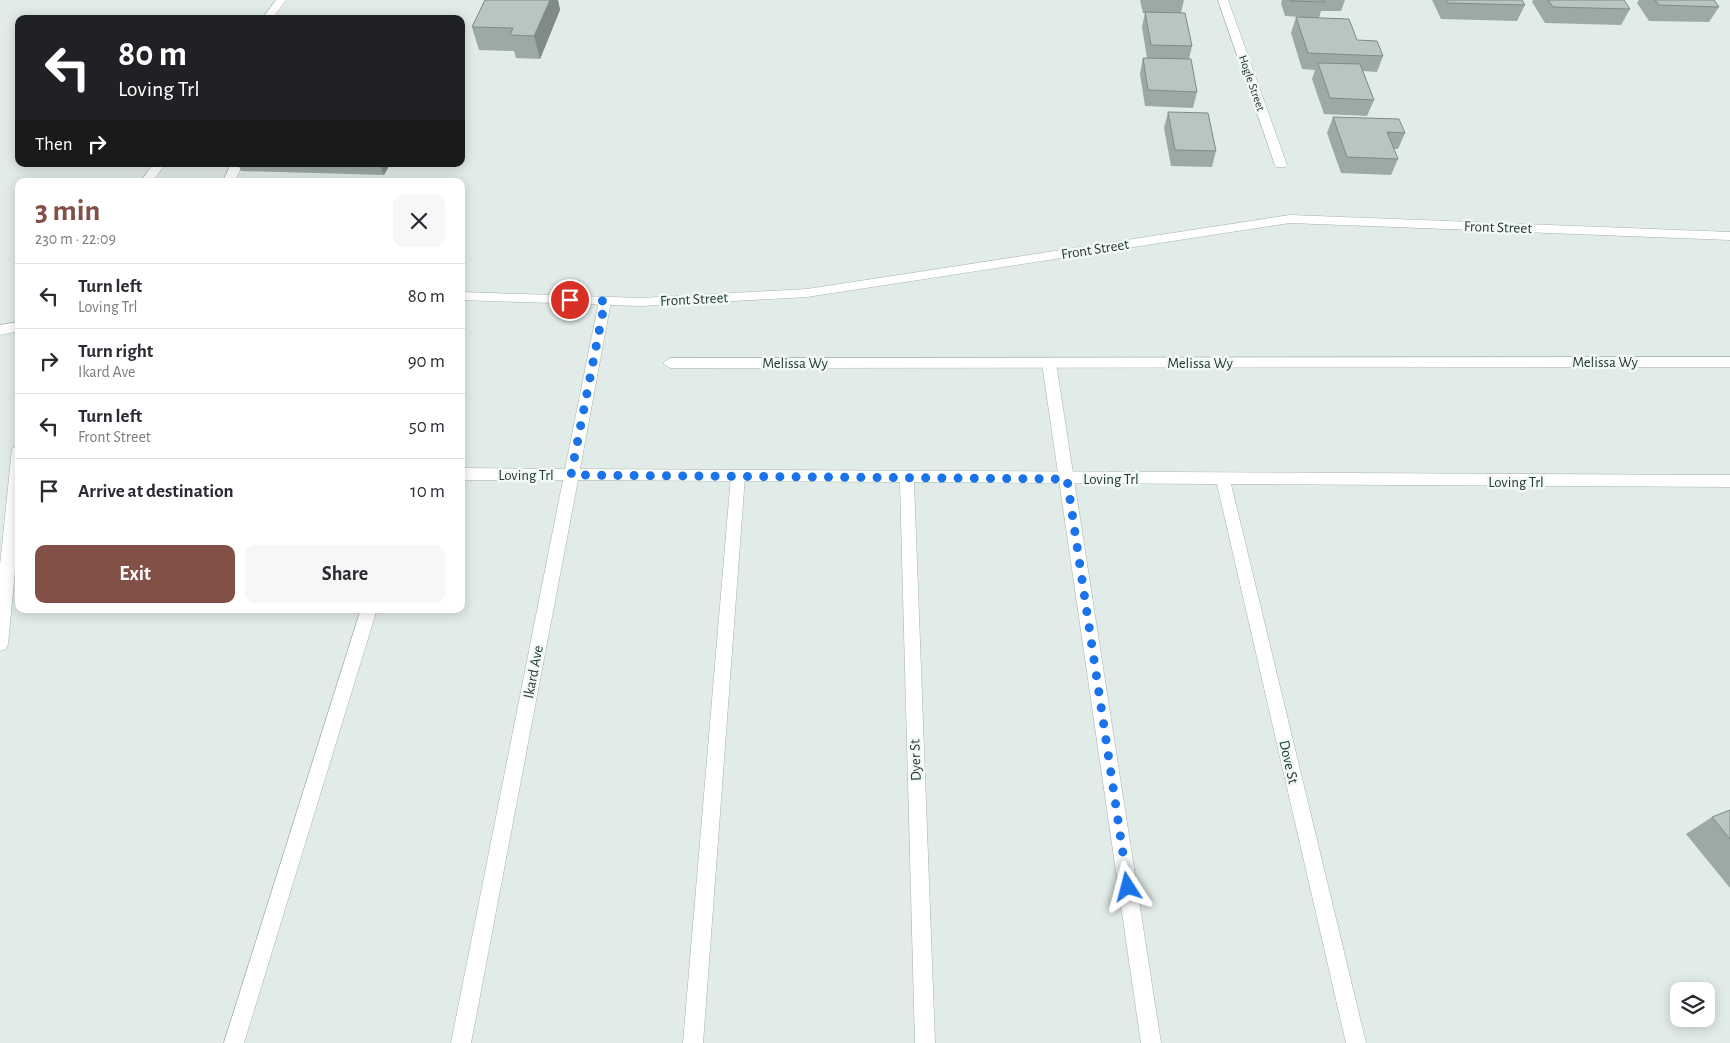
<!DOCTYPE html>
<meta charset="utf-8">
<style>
body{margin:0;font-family:"Alegreya Sans",sans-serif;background:#f7f7f7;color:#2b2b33;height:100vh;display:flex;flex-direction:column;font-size:19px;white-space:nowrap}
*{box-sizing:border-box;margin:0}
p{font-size:16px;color:#7c7c81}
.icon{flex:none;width:28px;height:28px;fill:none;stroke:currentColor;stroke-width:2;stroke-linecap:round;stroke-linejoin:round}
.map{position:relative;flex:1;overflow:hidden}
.side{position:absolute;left:15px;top:178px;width:450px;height:435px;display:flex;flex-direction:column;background:#fff;border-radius:10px;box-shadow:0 2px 12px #0003}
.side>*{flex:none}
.top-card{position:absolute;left:15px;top:15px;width:450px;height:152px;border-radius:10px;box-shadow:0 2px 12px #0003;background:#202124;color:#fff;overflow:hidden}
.controls{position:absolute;left:1670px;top:982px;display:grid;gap:10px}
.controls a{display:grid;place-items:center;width:45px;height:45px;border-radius:10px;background:#fff;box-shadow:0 2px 12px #0003;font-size:25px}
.pin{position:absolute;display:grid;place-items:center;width:42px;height:42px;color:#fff;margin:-21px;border:2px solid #fff;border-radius:50%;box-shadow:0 1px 5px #0007}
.me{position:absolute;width:55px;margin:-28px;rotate:351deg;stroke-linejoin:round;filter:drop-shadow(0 0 4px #0008)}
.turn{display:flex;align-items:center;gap:18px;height:105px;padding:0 20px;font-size:22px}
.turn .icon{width:65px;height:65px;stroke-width:2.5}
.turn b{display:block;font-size:35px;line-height:42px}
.then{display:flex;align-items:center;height:48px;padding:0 20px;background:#0003;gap:10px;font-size:19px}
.round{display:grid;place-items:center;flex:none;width:52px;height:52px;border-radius:10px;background:#f7f7f7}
.summary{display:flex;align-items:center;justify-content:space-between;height:85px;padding:0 20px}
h1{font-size:30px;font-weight:700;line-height:38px;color:#825046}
.button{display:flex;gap:10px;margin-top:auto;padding:10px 20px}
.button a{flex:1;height:58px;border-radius:10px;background:#825046;color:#fff;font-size:20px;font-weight:700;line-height:58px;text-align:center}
.button a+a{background:#f7f7f7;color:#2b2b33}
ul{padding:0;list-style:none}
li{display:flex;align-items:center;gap:15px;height:65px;padding:0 20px;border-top:1px solid #e1e1e2}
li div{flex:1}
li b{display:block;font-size:19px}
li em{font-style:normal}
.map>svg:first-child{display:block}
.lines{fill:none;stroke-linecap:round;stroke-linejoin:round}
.service-casing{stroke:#a4b3ae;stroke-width:1}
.minor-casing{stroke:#a4b3ae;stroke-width:1}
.tertiary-casing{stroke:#a4b3ae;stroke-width:1}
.service{fill:#fff;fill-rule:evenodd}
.minor{fill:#fff;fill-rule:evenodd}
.tertiary{fill:#fff;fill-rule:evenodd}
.wall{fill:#9daaa4}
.shaded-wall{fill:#808b86}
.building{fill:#b7c6bf;stroke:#808b86}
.route{stroke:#1a73e8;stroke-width:9;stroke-dasharray:0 16.2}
.labels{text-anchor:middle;stroke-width:5;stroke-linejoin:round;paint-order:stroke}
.far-street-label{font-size:12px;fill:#223b34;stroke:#f2f8f5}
.street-label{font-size:15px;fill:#223b34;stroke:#f2f8f5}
</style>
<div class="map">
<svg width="1730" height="1043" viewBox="0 0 1730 1043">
<rect width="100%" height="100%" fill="#e1ebe7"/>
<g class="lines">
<defs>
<path id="service" d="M231,164H243L235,181H223Z
M1049,358L1056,363L1161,1043H1141L1042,363Z
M738,470L743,472L745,476L703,1043H683L731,476L733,472Z
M361,609H377L244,1043H224Z"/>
<path id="minor" d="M1218,0H1228L1287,165L1285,167H1277L1275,165Z
M605,297L611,301L580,469L1730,475V487L1231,484L1366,1043H1346L1217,484L914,482L935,1043H915L900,482L578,480L471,1043H451L563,480H461V468L565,469L599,301Z
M1730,357V367L670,368L663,363L670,358Z"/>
<path id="tertiary" d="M276,0H286L272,19H262Z
M153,164H165L153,181H141Z
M1290,215L1730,232V240L1290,223L807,297L641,306L461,300V292L641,298L807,289Z
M19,322V331L0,335V325Z
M19,444V529L8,644L6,649L0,651V565L12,449Z"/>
</defs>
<use href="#service" class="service-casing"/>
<use href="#minor" class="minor-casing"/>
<use href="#tertiary" class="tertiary-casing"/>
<use href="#service" class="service"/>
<use href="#minor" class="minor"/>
<use href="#tertiary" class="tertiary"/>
</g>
<path class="wall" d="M485,0H558L560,10L540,59L516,58L514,51L479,50L472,27Z
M1140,0H1184L1181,13L1192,46L1189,59L1197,92L1193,108L1145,106L1140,74L1143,58H1147L1142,27L1145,13H1143Z
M1282,0H1345L1341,11H1321L1319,18L1285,16L1281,3Z
M1432,0H1522L1525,5L1517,21L1441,19Z
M1533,0H1624L1630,9L1621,25L1545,23L1532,2Z
M1639,0H1714L1719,7L1709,22L1649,21L1637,3Z
M1296,17L1357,40L1383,56L1377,72L1363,71L1374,100L1367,116L1324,114L1312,79L1315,70L1302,69L1291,33Z
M1168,112L1216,151L1212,167L1171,166L1164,128Z
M1333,117L1405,133L1398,149H1394L1398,159L1391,175L1341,173L1327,133Z
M238,164H390L384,175L241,171Z
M1730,810V888L1686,834L1712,817Z"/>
<path class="shaded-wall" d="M550,0H558L560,10L540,59L534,36Z
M380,164H390L384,175Z"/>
<path class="building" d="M485,0H550L534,36L510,35L513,28L472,27Z
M1290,0H1323L1324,2L1290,1Z
M1446,0H1522L1525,5L1448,3Z
M1548,0H1624L1630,9L1553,7Z
M1655,0H1714L1719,7L1659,5Z
M1145,12L1185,13L1192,46L1151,45Z
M1296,17L1349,19L1357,40L1377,41L1383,56L1308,53Z
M1143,58L1191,59L1197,92L1148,90Z
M1318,63L1360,64L1374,100L1330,98Z
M1168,112L1208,113L1216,151L1175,150Z
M1333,117L1399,119L1405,133L1387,132L1398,159L1347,157Z
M1730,810V839L1712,817Z"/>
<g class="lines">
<path class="route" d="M570,300L605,301L571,475L1067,479L1128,887"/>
</g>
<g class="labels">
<g class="far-street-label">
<text transform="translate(1252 83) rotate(71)" y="4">Hogle Street</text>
</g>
<g class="street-label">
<text transform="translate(1498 227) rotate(2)" y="5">Front Street</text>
<text transform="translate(1095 249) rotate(-9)" y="5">Front Street</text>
<text transform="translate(694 299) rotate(-3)" y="5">Front Street</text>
<text x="1605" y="367">Melissa Wy</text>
<text x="795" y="368">Melissa Wy</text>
<text x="1200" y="368">Melissa Wy</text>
<text x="526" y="480">Loving Trl</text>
<text x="1111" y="484">Loving Trl</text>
<text x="1516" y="487">Loving Trl</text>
<text transform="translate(533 672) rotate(-79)" y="5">Ikard Ave</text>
<text transform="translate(915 760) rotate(-92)" y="5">Dyer St</text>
<text transform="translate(1289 762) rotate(77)" y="5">Dove St</text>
</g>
</g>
</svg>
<div class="controls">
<a><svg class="icon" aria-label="layers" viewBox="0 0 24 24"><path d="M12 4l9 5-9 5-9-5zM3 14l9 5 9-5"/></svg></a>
</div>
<div class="pin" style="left:570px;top:300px;background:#d93025"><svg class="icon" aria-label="arrive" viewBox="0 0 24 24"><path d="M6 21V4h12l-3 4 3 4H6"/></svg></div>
<svg class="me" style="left:1128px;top:887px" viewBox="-20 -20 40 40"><path d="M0-17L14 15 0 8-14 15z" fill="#1a73e8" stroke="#fff" stroke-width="4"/></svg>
<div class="top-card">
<div class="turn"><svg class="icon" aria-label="left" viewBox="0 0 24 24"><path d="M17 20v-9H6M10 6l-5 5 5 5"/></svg><div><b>80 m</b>Loving Trl</div></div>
<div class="then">Then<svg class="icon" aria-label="right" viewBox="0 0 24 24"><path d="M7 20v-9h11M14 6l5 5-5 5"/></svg></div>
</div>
<section class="side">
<div class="summary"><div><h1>3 min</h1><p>230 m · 22:09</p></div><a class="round"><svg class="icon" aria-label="close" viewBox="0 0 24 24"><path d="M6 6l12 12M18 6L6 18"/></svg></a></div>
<ul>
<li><svg class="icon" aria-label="left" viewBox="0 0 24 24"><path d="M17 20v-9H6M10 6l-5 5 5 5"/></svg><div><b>Turn left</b><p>Loving Trl</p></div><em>80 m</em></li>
<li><svg class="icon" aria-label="right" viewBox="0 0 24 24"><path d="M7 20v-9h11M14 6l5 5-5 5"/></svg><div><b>Turn right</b><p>Ikard Ave</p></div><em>90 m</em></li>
<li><svg class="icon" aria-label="left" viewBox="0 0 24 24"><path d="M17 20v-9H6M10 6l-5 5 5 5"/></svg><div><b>Turn left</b><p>Front Street</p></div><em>50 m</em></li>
<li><svg class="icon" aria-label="arrive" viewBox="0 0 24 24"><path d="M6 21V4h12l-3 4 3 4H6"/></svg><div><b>Arrive at destination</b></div><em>10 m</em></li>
</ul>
<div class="button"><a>Exit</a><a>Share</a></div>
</section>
</div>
